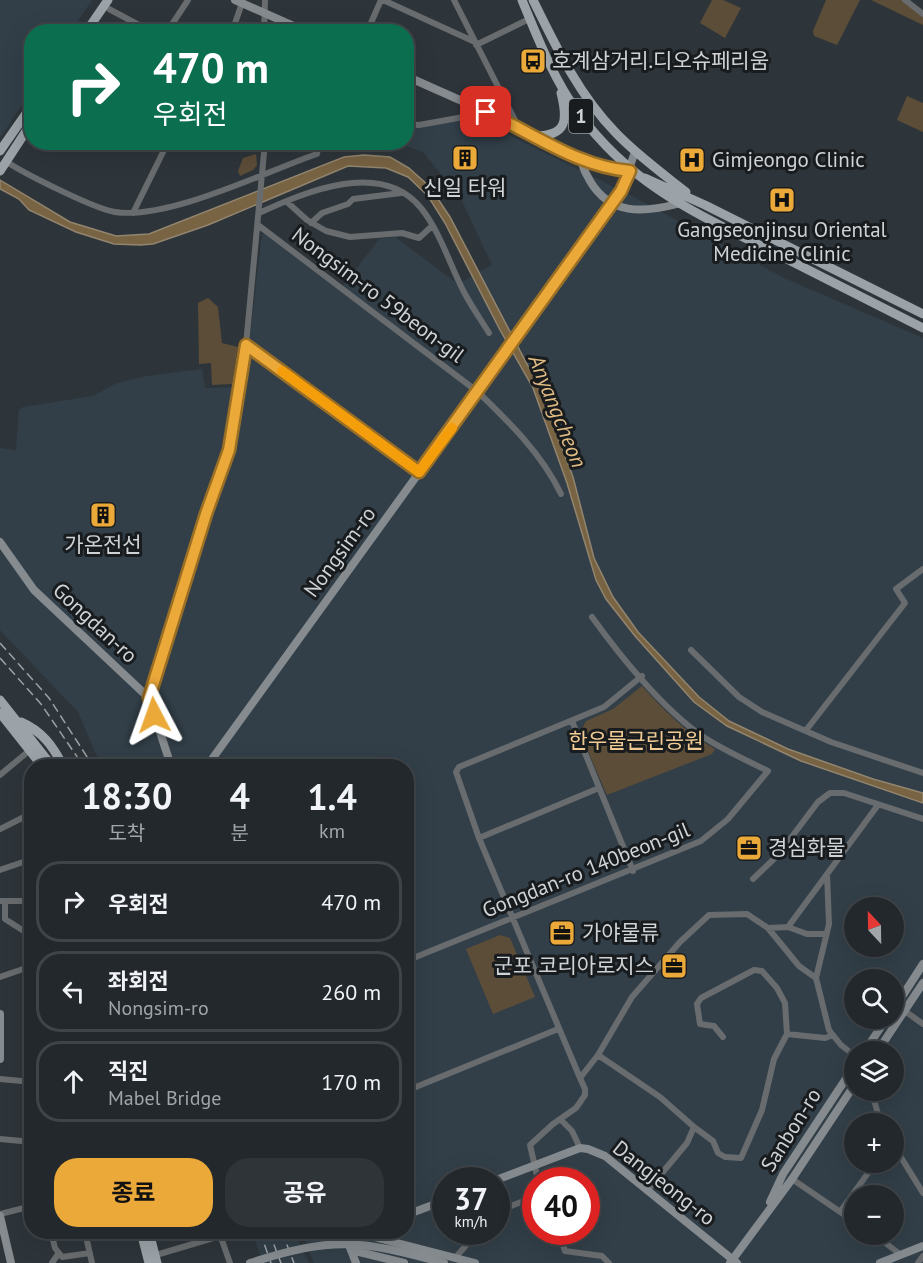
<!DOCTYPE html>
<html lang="ko">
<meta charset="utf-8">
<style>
body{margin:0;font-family:"PT Sans","Noto Sans KR",sans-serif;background:#2e3438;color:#f1f3f6;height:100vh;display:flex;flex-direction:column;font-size:22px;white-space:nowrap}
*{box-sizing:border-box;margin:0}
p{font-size:20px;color:#a2a6a9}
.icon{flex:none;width:33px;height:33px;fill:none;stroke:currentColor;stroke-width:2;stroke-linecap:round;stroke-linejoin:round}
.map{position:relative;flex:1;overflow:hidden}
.panel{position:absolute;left:24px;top:759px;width:390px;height:480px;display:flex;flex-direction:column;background:#22282c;border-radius:24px;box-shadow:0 6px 24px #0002,0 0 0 2px #3f4448}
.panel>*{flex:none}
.banner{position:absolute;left:24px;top:24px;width:390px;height:126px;border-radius:24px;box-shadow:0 6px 24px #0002,0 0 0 2px #3f4448;background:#0b6e4f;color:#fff;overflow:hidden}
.needle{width:39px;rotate:338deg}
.controls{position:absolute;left:844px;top:897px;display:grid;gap:12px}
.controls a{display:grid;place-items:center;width:60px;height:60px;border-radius:50%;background:#22282c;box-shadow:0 6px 24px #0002,0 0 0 2px #3f4448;font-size:30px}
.speed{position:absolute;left:432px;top:1167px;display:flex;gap:12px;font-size:30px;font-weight:700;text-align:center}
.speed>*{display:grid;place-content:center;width:78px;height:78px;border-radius:50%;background:#22282c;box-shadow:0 6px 24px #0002,0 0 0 2px #3f4448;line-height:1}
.speed small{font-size:15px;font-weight:400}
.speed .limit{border:9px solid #d22;background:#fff;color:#111}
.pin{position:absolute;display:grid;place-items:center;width:51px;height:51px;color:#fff;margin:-26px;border-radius:12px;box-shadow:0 3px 9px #0006}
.me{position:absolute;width:66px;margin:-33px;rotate:356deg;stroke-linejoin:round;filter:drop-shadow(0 0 4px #0008)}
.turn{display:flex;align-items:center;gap:21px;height:126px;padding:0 30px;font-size:27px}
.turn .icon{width:78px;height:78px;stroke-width:2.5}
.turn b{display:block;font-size:42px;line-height:51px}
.eta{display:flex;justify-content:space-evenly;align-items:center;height:102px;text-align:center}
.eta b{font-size:36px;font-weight:700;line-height:42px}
.button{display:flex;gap:12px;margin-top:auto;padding:12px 30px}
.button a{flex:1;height:69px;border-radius:24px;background:#eba939;color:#111;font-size:24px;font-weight:700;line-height:69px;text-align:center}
.button a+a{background:#2e3438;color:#f1f3f6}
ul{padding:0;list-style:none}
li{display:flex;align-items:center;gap:18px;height:81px;margin:0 12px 9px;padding:0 18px;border:3px solid #3f4448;border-radius:24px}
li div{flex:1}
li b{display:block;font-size:22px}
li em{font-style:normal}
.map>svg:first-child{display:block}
.built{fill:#323f48;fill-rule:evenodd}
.green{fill:#5c4d38}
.water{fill:#786343;stroke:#92856f;stroke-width:1.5}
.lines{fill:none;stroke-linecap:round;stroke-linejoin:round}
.street{stroke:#686c6e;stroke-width:6}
.secondary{stroke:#858b8f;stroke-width:8}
.primary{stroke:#9ba3a8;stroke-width:9}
.rail{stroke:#9ca1a5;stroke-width:1.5;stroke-dasharray:9 4.5;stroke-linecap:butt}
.secondary-bridge{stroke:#858b8f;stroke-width:8}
.route-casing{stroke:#996e25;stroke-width:15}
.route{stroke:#eba939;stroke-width:10}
.slow{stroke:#f59e0b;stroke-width:10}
.labels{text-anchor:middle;stroke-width:6;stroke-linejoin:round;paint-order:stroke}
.shield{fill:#191c1e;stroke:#989c9f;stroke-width:1.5}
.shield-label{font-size:20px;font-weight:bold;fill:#cfd3d6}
.poi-label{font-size:21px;fill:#cfd3d6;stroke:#191c1e;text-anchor:start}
.street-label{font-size:21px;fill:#cfd3d6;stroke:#191c1e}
.park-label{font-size:21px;fill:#f2cb94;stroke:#191c1e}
.water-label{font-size:22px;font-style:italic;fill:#e1bb84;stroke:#191c1e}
</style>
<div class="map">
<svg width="923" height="1263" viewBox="0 0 923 1263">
<rect width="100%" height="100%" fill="#2e353a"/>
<path class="built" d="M0,0H92L71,31L32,32L31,91L0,138Z
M476,119L628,194L784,278L923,338V1263H314L301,1232H406V766H101L78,712L0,630V448L16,450L19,410L23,407L93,396L117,383L147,376L202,369L205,388L244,387L262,234H265L340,290L379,239L395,237L458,284L492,265L461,199L423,152L397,143L406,142L407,127ZM855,908H894V946H855ZM855,980H894V1018H855ZM855,1052H894V1090H855ZM855,1124H894V1162H855ZM446,1180H496V1232H446ZM536,1180H586V1232H536ZM855,1196H894V1234H855Z
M252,1232H294L309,1263H263Z"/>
<path class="green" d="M712,0H723L741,8L725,38L700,23Z
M826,0H860L837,45L814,36L813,31Z
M871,0H905L923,14V25Z
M907,96L923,103V132L897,120Z
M256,154L257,165L253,170L240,176L238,171L243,158Z
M208,298L218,307L222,343L238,347L232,384L212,385L211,363L199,364L198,303Z
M642,686C664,710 686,733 715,749L712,754L607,795L580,733L586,721L613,709Z
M500,935L510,938L535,997L493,1014L466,949Z"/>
<path class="water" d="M364,155L390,157L409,168L430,187L450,217L539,387L573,477L594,558L613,597L638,632L699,697L729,721L788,749L873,779L923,793V803L801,761L727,726L694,702L635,636L606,599L596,580L567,483L533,388L500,330L445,223L428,196L408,177L386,168L348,166L208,225L153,244L140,245L114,244L76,232L29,210L19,199L0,189V180L70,222L116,236L149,234L344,157Z"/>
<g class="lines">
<path class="street" d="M383,0L475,42
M454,0L519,128
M905,0L923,14
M109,9L152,32
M167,32L188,0
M232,32L242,3
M264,32L265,0
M367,32L381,0
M476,45L527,20
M406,124L419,125L486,113
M7,162C25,174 95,209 115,212C169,220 264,172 317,154L319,142
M287,202L307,220L326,231L350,237L402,233L419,238L432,226
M133,213L168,142
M259,213C305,192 381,159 421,208C441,233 450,266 465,294C472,307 481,320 489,333
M311,223L322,213L348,204L353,199L401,193
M258,225L478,392C509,422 542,454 561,494
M246,345L419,472
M691,650L739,697L762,712L831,742L923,773
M149,698L206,514L229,450L246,345L265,142
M572,721L633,871
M807,729L905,603L896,589L923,569
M0,775L30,750
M0,829L32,813
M479,838L599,788
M0,870L32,859
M753,879L778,855L818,802L830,793H844L923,819
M0,901H32
M5,901V919L27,933H32
M788,927L878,805
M768,928L788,927L807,934H826
M406,961L701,841L728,819L768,771C746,760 723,750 702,736C663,709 620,656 592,617
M0,977L32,966
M816,978L829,924L827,874
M902,1009L923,1024
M723,1037L714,1026L700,1024L697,1004L701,998L754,970L762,971L777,988L785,1003L787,1034L825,1038L833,1035
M598,1055L660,1097L694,1127
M580,1078L479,838L456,772L459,767L604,707L642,676
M0,1079L32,1082
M871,1090L881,1124
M406,1091L558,1029
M560,1119L572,1131L580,1148
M0,1139L32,1142
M894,1146L923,1193
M792,1179L855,1222
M538,1180L530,1145L553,1124L576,1108L585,1095V1089L580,1078L598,1055L632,997L680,942L709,915L747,914L768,928L799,966L816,978L829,1030L841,1045L855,1056
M647,1191L687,1143L694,1127L713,1141L718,1153L725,1157L741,1158L762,1110L774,1059L787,1034
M496,1212L536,1196
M840,1212L876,1162
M0,1214L32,1206
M51,1232L55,1248L62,1257L90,1253
M85,1232L92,1263
M219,1232L230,1263
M559,1232L565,1251L602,1256L609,1263
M874,1234L901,1255
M156,1255L220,1236
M455,1258L478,1232
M52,1263L58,1254
M918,1263L923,1256"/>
<path class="secondary" d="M235,0L307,32
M406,76C441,92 477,107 511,124C551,143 585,168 630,171
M582,160C582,169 586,173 590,181C610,215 643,213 677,204
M0,542L34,590L149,698L171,766
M207,766L588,239L621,191L635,152
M894,1009L923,964
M0,1014V1059
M864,1052L887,1018
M877,1052L923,983
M496,1180L580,1148L588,1149L605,1156L737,1263
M770,1202L783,1174L855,1065
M406,1215L446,1200
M0,1216L11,1263
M344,1232L356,1263
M367,1232L374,1237L475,1263
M347,1238L363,1232
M351,1250L404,1263
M730,1263L792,1179L855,1084
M880,1263L923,1246"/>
<path class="primary" d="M522,0C538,39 554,80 579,114C634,187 694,212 773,252C823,277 873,303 923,328
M533,0C556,47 579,95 616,133C637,155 662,173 686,192
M86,32L108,0
M534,136C567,136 568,121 561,93
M0,151L32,105
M0,171L32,122
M645,178L705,205L923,314
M0,700L52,766
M0,713L42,766
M21,722C42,731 53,746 63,766
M141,1232L149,1263
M149,1232L157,1263"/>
<path class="rail" d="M0,643L49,698L93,766
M0,658L41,704L82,764
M260,1232L271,1263
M269,1232L281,1263
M282,1232L294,1263"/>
<path class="secondary-bridge" d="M250,1263C333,1236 361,1240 444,1263"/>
</g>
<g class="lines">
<defs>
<path id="route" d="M154,715L149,698L206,514L229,450L246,345L419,472L621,191L630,171C578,167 533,133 486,112"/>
</defs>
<use href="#route" class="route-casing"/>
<use href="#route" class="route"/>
<path class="slow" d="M282,371L419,472L452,428"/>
</g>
<defs>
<symbol id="bus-square" viewBox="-11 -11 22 22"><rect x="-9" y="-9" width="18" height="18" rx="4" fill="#eba939" stroke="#191c1e"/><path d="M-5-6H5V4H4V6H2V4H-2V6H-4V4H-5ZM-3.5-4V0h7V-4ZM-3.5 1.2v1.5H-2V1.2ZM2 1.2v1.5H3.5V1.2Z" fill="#111"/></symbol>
<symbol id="building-square" viewBox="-11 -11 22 22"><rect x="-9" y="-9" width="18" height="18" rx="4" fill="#eba939" stroke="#191c1e"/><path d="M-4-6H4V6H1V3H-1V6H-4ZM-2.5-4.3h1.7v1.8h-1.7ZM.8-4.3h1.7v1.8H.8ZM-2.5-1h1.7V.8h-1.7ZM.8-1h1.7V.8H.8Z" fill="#111"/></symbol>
<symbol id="hospital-square" viewBox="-11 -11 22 22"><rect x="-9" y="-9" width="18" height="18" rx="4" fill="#eba939" stroke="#191c1e"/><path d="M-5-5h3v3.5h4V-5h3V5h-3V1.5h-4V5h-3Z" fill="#111"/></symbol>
<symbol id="office-square" viewBox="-11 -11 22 22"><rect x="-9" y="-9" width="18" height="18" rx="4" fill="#eba939" stroke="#191c1e"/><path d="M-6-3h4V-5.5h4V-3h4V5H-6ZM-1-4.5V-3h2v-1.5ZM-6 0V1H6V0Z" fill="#111"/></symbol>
</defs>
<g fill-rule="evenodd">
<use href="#bus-square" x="518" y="46" width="30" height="30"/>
<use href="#building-square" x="450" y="143" width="30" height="30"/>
<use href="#hospital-square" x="677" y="145" width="30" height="30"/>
<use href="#hospital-square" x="767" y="185" width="30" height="30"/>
<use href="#building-square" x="88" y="500" width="30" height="30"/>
<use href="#office-square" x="734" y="833" width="30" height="30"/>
<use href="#office-square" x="547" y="918" width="30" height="30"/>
<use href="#office-square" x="659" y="951" width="30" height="30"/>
</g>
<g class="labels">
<rect class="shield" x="569" y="99" width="24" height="34" rx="4.5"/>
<g class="shield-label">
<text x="581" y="123">1</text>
</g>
<g class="poi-label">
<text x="552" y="68">호계삼거리.디오슈페리움</text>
<text x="712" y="167">Gimjeongo Clinic</text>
<text x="465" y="195" text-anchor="middle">신일 타워</text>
<text x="782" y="237" text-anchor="middle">Gangseonjinsu Oriental<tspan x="782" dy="24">Medicine Clinic</tspan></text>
<text x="103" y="552" text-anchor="middle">가온전선</text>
<text x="768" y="855">경심화물</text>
<text x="582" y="940">가야물류</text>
<text x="654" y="973" text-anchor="end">군포 코리아로지스</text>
</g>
<g class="street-label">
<text transform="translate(378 295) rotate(37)" y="7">Nongsim-ro 59beon-gil</text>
<text transform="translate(340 552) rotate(-54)" y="7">Nongsim-ro</text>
<text transform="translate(95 623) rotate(43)" y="7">Gongdan-ro</text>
<text transform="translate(586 870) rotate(-22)" y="7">Gongdan-ro 140beon-gil</text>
<text transform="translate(791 1130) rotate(-58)" y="7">Sanbon-ro</text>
<text transform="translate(664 1183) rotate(38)" y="7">Dangjeong-ro</text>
</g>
<g class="park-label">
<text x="636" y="748">한우물근린공원</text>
</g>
<g class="water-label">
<text transform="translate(558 411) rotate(68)" y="8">Anyangcheon</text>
</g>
</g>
</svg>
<div class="controls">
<a><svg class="needle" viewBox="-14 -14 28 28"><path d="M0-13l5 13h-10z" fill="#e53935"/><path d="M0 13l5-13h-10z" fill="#a2a6a9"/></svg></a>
<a><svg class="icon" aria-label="search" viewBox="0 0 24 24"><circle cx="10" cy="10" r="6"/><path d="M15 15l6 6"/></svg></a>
<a><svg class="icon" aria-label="layers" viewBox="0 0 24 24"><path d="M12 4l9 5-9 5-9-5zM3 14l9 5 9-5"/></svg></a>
<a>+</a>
<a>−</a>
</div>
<div class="speed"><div>37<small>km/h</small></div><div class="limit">40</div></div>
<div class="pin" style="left:486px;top:112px;background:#d93025"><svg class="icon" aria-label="arrive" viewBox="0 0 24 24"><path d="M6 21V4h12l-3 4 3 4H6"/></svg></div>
<svg class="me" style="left:154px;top:715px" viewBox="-20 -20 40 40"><path d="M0-17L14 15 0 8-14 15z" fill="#eba939" stroke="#fff" stroke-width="4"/></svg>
<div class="banner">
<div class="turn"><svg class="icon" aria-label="right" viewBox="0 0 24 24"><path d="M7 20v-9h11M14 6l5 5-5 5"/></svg><div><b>470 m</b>우회전</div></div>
</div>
<section class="panel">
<div class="eta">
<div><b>18:30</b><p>도착</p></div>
<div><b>4</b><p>분</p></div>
<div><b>1.4</b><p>km</p></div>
</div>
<ul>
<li><svg class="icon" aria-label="right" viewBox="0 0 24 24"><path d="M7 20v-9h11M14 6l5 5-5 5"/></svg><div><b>우회전</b></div><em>470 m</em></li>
<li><svg class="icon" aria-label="left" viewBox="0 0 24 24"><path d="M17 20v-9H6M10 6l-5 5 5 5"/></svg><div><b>좌회전</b><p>Nongsim-ro</p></div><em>260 m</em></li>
<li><svg class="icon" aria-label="ahead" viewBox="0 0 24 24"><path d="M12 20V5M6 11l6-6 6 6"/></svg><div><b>직진</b><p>Mabel Bridge</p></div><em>170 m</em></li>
</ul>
<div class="button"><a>종료</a><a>공유</a></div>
</section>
</div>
